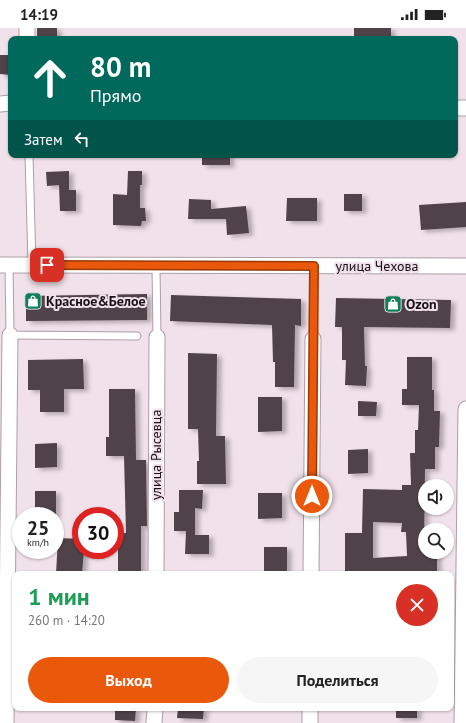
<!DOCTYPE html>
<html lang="ru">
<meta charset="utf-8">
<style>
body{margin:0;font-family:"PT Sans",sans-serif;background:#f6f6f6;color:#222;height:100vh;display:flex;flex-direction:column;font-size:15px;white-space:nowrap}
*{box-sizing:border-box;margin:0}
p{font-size:13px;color:#767676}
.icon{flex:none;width:22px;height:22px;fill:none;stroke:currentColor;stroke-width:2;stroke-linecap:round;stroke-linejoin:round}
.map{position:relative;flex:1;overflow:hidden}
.drawer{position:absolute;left:12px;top:543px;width:442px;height:140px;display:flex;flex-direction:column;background:#fff;border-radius:8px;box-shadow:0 1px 3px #0004}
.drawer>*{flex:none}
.banner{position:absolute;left:8px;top:8px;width:450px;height:122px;border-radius:8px;box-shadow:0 1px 3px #0004;background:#00695c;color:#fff;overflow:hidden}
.buttons{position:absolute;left:418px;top:451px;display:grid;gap:8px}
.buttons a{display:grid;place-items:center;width:36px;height:36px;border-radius:50%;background:#fff;box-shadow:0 1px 3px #0004;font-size:20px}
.speed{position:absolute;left:12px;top:479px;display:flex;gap:8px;font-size:20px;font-weight:700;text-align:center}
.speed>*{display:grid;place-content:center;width:52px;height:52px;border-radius:50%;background:#fff;box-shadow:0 1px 3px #0004;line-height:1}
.speed small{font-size:10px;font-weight:400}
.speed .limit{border:6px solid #d22;background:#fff;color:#111}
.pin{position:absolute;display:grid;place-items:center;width:34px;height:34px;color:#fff;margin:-17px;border-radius:8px;box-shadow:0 2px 6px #0006}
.me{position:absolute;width:44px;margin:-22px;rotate:0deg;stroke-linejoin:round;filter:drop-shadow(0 0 3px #0008)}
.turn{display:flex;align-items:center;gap:14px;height:84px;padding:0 16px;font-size:18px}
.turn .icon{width:52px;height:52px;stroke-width:2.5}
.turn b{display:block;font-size:28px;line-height:34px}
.then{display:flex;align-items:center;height:38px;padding:0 16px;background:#0003;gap:8px;font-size:15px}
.round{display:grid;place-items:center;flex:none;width:42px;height:42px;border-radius:21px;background:#f6f6f6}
.overview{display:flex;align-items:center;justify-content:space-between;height:68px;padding:0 16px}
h1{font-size:24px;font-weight:800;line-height:30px;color:#1e9e55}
.primary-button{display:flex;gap:8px;margin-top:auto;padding:8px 16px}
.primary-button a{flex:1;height:46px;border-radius:24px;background:#ea580c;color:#fff;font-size:16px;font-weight:800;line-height:46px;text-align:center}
.primary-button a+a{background:#f6f6f6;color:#222}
.status{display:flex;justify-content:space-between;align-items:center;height:28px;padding:0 20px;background:#fff;direction:ltr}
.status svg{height:11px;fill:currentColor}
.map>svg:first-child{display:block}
.building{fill:#4f4249;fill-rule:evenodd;filter:url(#shadow)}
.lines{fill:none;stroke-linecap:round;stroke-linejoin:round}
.lane-casing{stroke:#ad9ea6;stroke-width:9}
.street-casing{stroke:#ad9ea6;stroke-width:17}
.lane{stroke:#fff;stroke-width:7}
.street{stroke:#fff;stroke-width:15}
.route-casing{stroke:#983908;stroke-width:10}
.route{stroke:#ea580c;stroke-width:7}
.labels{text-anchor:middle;stroke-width:4;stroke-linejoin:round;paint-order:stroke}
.street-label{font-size:14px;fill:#181215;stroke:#f1e1ea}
.poi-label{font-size:14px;font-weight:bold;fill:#181215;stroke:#f1e1ea;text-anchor:start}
</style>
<div class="status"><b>14:19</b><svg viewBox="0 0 49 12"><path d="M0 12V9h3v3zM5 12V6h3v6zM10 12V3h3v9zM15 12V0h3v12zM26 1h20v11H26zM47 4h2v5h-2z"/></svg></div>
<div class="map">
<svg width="466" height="695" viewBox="0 0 466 695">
<defs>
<filter id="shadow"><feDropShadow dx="4.5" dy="2.5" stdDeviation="2" flood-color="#0004"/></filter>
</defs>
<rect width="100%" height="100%" fill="#f1e1ea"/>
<path class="building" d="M37,0H57V11H37Z
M354,0H391V11H354Z
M0,27H11V47L0,46Z
M202,127H230V137H202Z
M69,143V162H76V183H60L59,157L47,158L46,144Z
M128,143H142V157H140V180H145L146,193H142L141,198L113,197V166L127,167Z
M344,166H362V183H344Z
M287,170H317V193H286Z
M189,171L211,172V181L246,178L249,205L227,207L226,191H188Z
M466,174V199L421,202L419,177Z
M147,266V292L26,293V268Z
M171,267L301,271V298L295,297L294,359H275V334H273L272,297L170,293Z
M336,270L451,272L450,300L364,299L365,338H367L366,358L345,357L346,332H342V299H335Z
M188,325L217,326L216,408H225L226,456H197V433H199L198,401H188Z
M407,329H432V362H434V383H440L439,419H435V441H425L424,520L425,524H437V546H345V505H362L363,461L402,462V457H411L410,425H415V402H418L419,377H402V361H407ZM373,494L402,495L401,504H406L407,528L373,530Z
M83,331L84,361H64V384H40V362H28V332Z
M109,361H135L136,432H146L147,498H141V546H118V505H126L124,428H106V409H109Z
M258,369H282V403L258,404Z
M358,373L377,374L376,388H358Z
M57,415V439L35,440V416Z
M368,421V445L348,446V422Z
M179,462H203L202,481L195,480V507H209V526H185L186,503H174V484H179Z
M35,463H56V488H35Z
M258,465H282V490L258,491Z
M58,510L81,511V522H84L82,546H56Z
M264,519H287V546H264Z
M115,680H136L135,693L115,692Z
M178,680H204L203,691L177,690Z
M396,680H417V690H396Z"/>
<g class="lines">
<defs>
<path id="lane" d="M29,127L32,237
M9,237L10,307L137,308
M156,238L157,309
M313,311L314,238"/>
<path id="street" d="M27,0V11
M0,76L11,75
M455,80H466
M0,237L466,238
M156,546L157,309
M311,546L313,311
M6,695L10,307
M154,695L155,680
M310,695V680
M462,695L466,381"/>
</defs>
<use href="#lane" class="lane-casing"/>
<use href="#street" class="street-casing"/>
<use href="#lane" class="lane"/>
<use href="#street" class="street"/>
</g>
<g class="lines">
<defs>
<path id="route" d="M47,237L314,238L312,468"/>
</defs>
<use href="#route" class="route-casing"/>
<use href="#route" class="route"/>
</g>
<defs>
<symbol id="shop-square" viewBox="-11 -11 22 22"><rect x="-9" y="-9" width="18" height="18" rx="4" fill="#107e59" stroke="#f1e1ea"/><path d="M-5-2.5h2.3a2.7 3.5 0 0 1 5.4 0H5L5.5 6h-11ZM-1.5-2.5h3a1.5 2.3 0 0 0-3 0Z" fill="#fff"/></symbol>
</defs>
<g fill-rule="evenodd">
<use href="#shop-square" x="23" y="263" width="20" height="20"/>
<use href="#shop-square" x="383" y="266" width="20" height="20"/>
</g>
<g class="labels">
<g class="street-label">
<text x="377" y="243">улица Чехова</text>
<text transform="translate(156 427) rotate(-90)" y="5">улица Рысевца</text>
</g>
<g class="poi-label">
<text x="46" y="278">Красное&amp;Белое</text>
<text x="406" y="281">Ozon</text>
</g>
</g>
</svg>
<div class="buttons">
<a><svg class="icon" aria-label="sound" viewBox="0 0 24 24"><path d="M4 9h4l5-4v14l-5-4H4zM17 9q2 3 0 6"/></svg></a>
<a><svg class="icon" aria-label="search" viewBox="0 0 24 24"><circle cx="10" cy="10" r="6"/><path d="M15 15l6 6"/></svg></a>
</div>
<div class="speed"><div>25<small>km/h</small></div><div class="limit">30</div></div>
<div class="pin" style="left:47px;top:237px;background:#d93025"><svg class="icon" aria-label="arrive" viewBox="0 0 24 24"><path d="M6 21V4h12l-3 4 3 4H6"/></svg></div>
<svg class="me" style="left:312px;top:468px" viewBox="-20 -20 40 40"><circle r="17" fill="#ea580c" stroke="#fff" stroke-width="3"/><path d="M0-11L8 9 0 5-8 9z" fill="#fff"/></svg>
<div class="banner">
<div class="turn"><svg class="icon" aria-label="ahead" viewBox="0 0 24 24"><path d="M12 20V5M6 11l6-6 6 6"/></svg><div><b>80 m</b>Прямо</div></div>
<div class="then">Затем<svg class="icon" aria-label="left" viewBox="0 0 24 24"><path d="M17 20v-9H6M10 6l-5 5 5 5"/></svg></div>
</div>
<section class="drawer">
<div class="overview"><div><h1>1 мин</h1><p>260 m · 14:20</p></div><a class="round" style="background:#d93025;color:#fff"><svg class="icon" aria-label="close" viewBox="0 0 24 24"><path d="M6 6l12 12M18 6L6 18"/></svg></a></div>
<div class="primary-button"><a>Выход</a><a>Поделиться</a></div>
</section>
</div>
